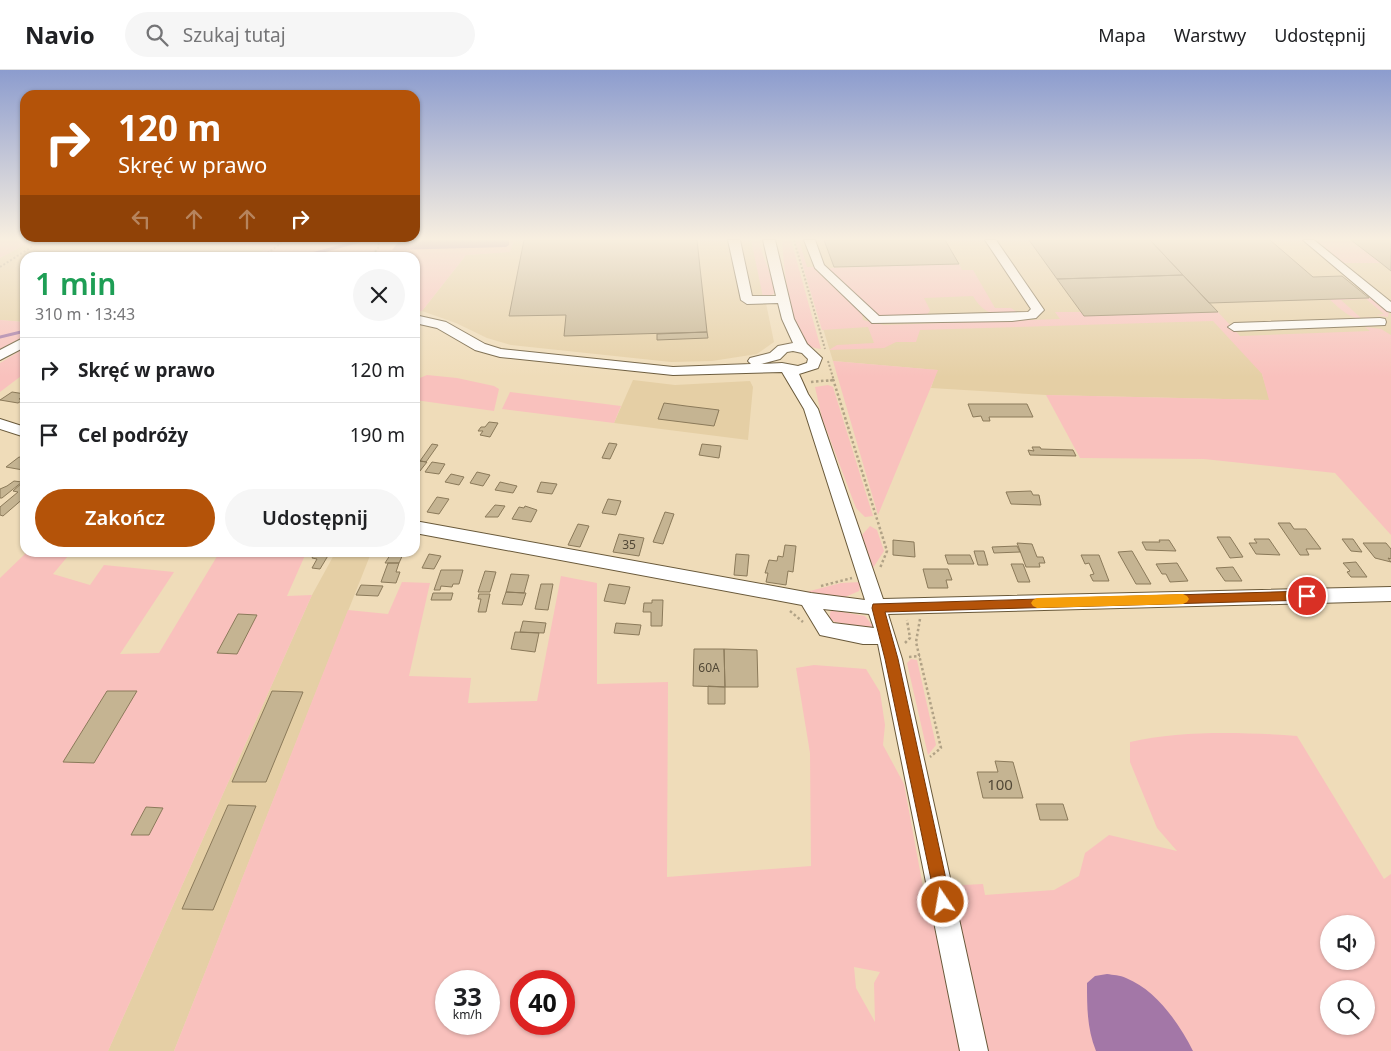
<!DOCTYPE html>
<html lang="pl">
<meta charset="utf-8">
<style>
body{margin:0;font-family:"Noto Sans",sans-serif;background:#f6f6f6;color:#202124;height:100vh;display:flex;flex-direction:column;font-size:19px;white-space:nowrap}
*{box-sizing:border-box;margin:0}
p{font-size:16px;color:#757577}
.icon{flex:none;width:28px;height:28px;fill:none;stroke:currentColor;stroke-width:2;stroke-linecap:round;stroke-linejoin:round}
.map{position:relative;flex:1;overflow:hidden}
.sheet{position:absolute;left:20px;top:182px;width:400px;height:305px;display:flex;flex-direction:column;background:#fff;border-radius:15px;box-shadow:0 1px 4px #0004}
.sheet>*{flex:none}
.guide{position:absolute;left:20px;top:20px;width:400px;height:152px;border-radius:15px;box-shadow:0 1px 4px #0004;background:#b45309;color:#fff;overflow:hidden}
.tools{position:absolute;left:1320px;top:845px;display:grid;gap:10px}
.tools a{display:grid;place-items:center;width:55px;height:55px;border-radius:50%;background:#fff;box-shadow:0 1px 4px #0004;font-size:25px}
.speed{position:absolute;left:435px;top:900px;display:flex;gap:10px;font-size:25px;font-weight:700;text-align:center}
.speed>*{display:grid;place-content:center;width:65px;height:65px;border-radius:50%;background:#fff;box-shadow:0 1px 4px #0004;line-height:1}
.speed small{font-size:12px;font-weight:400}
.speed .limit{border:8px solid #d22;background:#fff;color:#111}
.pin{position:absolute;display:grid;place-items:center;width:42px;height:42px;color:#fff;margin:-21px;border:2px solid #fff;border-radius:50%;box-shadow:0 1px 5px #0007}
.me{position:absolute;width:55px;margin:-28px;rotate:348deg;stroke-linejoin:round;filter:drop-shadow(0 0 4px #0008)}
.turn{display:flex;align-items:center;gap:18px;height:105px;padding:0 15px;font-size:22px}
.turn .icon{width:65px;height:65px;stroke-width:2.5}
.turn b{display:block;font-size:35px;line-height:42px}
.lanes{display:flex;align-items:center;height:48px;padding:0 15px;background:#0003;justify-content:center;gap:25px;direction:ltr}
.lanes .off{opacity:.35}
.round{display:grid;place-items:center;flex:none;width:52px;height:52px;border-radius:26px;background:#f6f6f6}
.summary{display:flex;align-items:center;justify-content:space-between;height:85px;padding:0 15px}
h1{font-size:30px;font-weight:600;line-height:38px;color:#1e9e55}
.action{display:flex;gap:10px;margin-top:auto;padding:10px 15px}
.action a{flex:1;height:58px;border-radius:30px;background:#b45309;color:#fff;font-size:20px;font-weight:600;line-height:58px;text-align:center}
.action a+a{background:#f6f6f6;color:#202124}
ul{padding:0;list-style:none}
li{display:flex;align-items:center;gap:15px;height:65px;padding:0 15px;border-top:1px solid #e0e0e0}
li div{flex:1}
li b{display:block;font-size:19px}
li em{font-style:normal}
header{display:flex;align-items:center;gap:30px;box-sizing:border-box;height:70px;padding:0 25px;background:#fff;border-bottom:1px solid #e0e0e0}
header strong{font-size:24px}
nav{display:flex;gap:28px;margin-inline-start:auto;font-size:18px}
.search{width:350px;height:45px;background:#f6f6f6;display:flex;align-items:center;gap:12px;box-sizing:border-box;padding:0 18px;border-radius:28px;color:#757577;font-size:19px}
.map>svg:first-child{display:block}
.built{fill:#e5cfa5}
.green{fill:#f9c1bd;fill-rule:evenodd}
.water{fill:#a377a7}
.lines{fill:none;stroke-linecap:round;stroke-linejoin:round}
.stream{stroke:#a377a7;stroke-width:3}
.building{fill:#c5b492;stroke:#8b7a5a}
.minor-casing{stroke:#69593a;stroke-width:2}
.path-far1{stroke:#b1a286;stroke-width:2;stroke-dasharray:2 2;stroke-linecap:butt}
.path{stroke:#b1a286;stroke-width:2.5;stroke-dasharray:2.5 2.5;stroke-linecap:butt}
.minor{fill:#fff;fill-rule:evenodd}
.route{fill:#b45309;stroke:#753606}
.slow{fill:#f59e0b}
.labels{text-anchor:middle;stroke-width:4;stroke-linejoin:round;paint-order:stroke}
.number-label{font-size:12px;fill:#524836}
.near-number-label{font-size:15px;fill:#524836}
</style>
<header>
<strong>Navio</strong>
<div class="search"><svg class="icon" aria-label="search" viewBox="0 0 24 24"><circle cx="10" cy="10" r="6"/><path d="M15 15l6 6"/></svg>Szukaj tutaj</div>
<nav><a>Mapa</a><a>Warstwy</a><a>Udostępnij</a></nav>
</header>
<div class="map">
<svg width="1391" height="981" viewBox="0 0 1391 981">
<rect width="100%" height="100%" fill="#efdcb9"/>
<path class="built" d="M33,170H174L268,178L254,188H25V252L0,250V188Z
M514,170H753L774,272L757,284L712,291L671,292L511,275L487,268L456,253L422,241L466,185L510,182Z
M796,170H1391V271L1262,304L1270,330L1046,325L931,318L937,300L833,291Z
M633,310L675,315L750,311L753,317L748,370L614,353Z
M335,483H371L174,981H108L312,525Z"/>
<path class="green" d="M0,170H33L0,188Z
M174,170H400L397,171L476,177H506L509,175V170H514L510,182L466,185L422,241L415,242V188L254,187L267,178Z
M751,170H759C763,189 771,203 776,222L770,226L763,227Z
M782,170H791L821,279C813,278 806,276 802,268C788,243 784,198 782,170Z
M795,170H799L807,197H815L862,244L863,250L884,255L1060,249L1055,242H1081L1084,246L1218,242L1240,266L1370,261L1365,257L1381,259L1391,265V465L1335,403L1204,389L1080,388L1046,325L1269,330L1262,304L1213,251L920,260L916,272H896L884,278L829,280L837,275L874,273L868,257L822,260Z
M1314,170H1351L1381,193H1342Z
M959,194L962,200H973L995,238H1011L1017,242C997,247 984,245 973,226L924,228L930,240L927,245L878,247L826,198Z
M1374,228L1389,242L1388,247L1377,245L1384,244L1366,229L1341,230L1361,248L1370,247V250C1349,249 1344,242 1329,229Z
M0,250L25,252V266L0,279Z
M25,278V303L0,322V293Z
M833,291L938,300L878,445Z
M427,305L457,308L494,316L499,319L494,341L415,330V310Z
M828,315L833,317L873,446L865,447L856,438L822,348L815,317Z
M510,322L621,336L614,353L502,339Z
M870,456L877,460L884,481L873,498L862,465Z
M27,482L46,483L68,486L53,504L90,515L104,495L174,502L120,584L159,583L219,483H306L287,526L312,525L108,981H0V508Z
M561,506L597,513V614L668,612L667,807L811,796L810,683L796,598L814,595L866,599L880,622L885,655L883,675L904,714L923,817L983,814L985,825L1054,820L1079,806L1085,783L1109,765L1177,781L1157,758L1130,692V672C1181,660 1245,662 1297,666L1384,809L1391,804V981H174L348,540L388,544L402,512L430,513L409,606L471,608L468,633L537,631ZM1329,854H1366V891H1329ZM854,897L880,902L874,913L875,952L856,918ZM446,911H489V954H446ZM521,911H564V954H521ZM1329,919H1366V956H1329Z
M861,512L859,521L843,528L806,522L841,513Z
M831,540L865,546L873,556L872,559L835,552L829,549Z
M911,589L917,590L936,675L928,685L907,593Z"/>
<path class="water" d="M400,170H509V175L506,177L392,180Z
M1107,904C1113,905 1120,905 1126,908C1156,920 1179,953 1193,981H1096C1087,959 1087,937 1087,913L1095,906Z"/>
<g class="lines">
<path class="stream" d="M297,188L364,170
M0,267L25,261"/>
</g>
<path class="building" d="M524,170H697L707,262L564,266L566,245L509,246Z
M824,170H945L959,194L834,197Z
M1029,170H1150L1183,205L1057,209Z
M1150,170H1270L1313,207L1342,206L1369,228L1209,233Z
M1351,170H1391V201L1381,193Z
M1183,205L1218,242L1084,246L1057,209Z
M707,262L708,268L657,270V264Z
M12,322L25,324L19,329L23,330L18,333L0,330Z
M664,333L686,336L719,340L714,356L658,349Z
M968,334H1027L1033,347H989L990,351H983L981,346L973,347Z
M489,352L498,353L490,367L480,365L483,361H478L481,357H485Z
M609,373L617,374L610,389L602,388Z
M432,374L438,375L426,392L420,391Z
M702,374L721,376L719,388L699,385Z
M1032,377H1040L1041,379L1073,380L1076,386L1030,385L1028,380L1034,381Z
M19,387L25,388V399L23,400L6,397Z
M420,391L427,392L416,406H418L415,410H418L415,414V398Z
M432,392L445,394L439,404L425,402Z
M477,402L490,405L483,416L470,413Z
M451,404L464,407L459,415L445,412Z
M14,411L22,412L2,428H0V419L7,416Z
M23,412L25,413V427L3,446L0,445V437L18,422L13,421Z
M500,412L517,416L513,423L495,420Z
M541,412L557,414L552,424L537,422Z
M1031,421L1033,425H1039L1041,435L1011,434L1006,422Z
M437,427L449,429L439,444L427,442Z
M608,429L621,431L616,445L602,443Z
M495,435L505,436L498,447H485Z
M525,436L537,440L531,452L512,449L519,437L524,438Z
M665,442L674,444L663,474L653,472Z
M1278,453H1290L1294,459H1306L1321,479H1306L1309,485H1300Z
M578,454L589,456L580,477L568,475Z
M619,464L644,468L639,486L613,482Z
M1217,467H1230L1243,487L1230,488Z
M1254,469H1269L1280,485L1256,484L1249,473H1257Z
M1342,469H1353L1362,482L1351,481Z
M893,470L914,472L915,487L893,485Z
M1159,470H1169L1176,481L1146,480L1142,472H1160Z
M1017,473L1032,474L1037,487H1043L1045,493H1039L1040,497H1026Z
M1363,473H1386L1391,479V489L1388,488L1391,492L1375,488Z
M785,475L796,476L793,502L788,501L786,515L766,512L768,503H765L769,490L777,491L778,486L783,487Z
M1017,476L1020,482L994,483L992,477Z
M974,481H984L988,495H978Z
M1132,481L1151,514H1136L1118,482Z
M315,482L329,484L320,499L312,498L317,489L312,488Z
M392,482H404L399,493H385Z
M429,484L441,486L434,499L422,498Z
M736,484L749,485L747,506L734,505Z
M945,485H970L974,494H948Z
M1081,485H1099L1109,511H1093L1090,505L1094,504L1089,493L1085,494Z
M1356,492L1367,507H1351L1347,502L1350,501L1343,493Z
M388,493H399L396,502H400L396,513L381,512Z
M1177,493L1188,511L1170,512L1166,504H1162L1156,494Z
M1011,494H1023L1030,512H1018Z
M1233,497L1242,511H1225L1216,498Z
M923,499H948L952,510H946L948,518H928Z
M441,500H463L459,514H453L452,517L441,516L440,520H434Z
M485,501L496,502L490,522H478Z
M511,504L529,505L524,523L506,522Z
M541,514H553L548,540L535,539Z
M609,514L630,517L625,534L604,531Z
M361,515L383,516L378,526L356,525Z
M506,522L526,523L522,535L502,534Z
M433,523H453L451,530H431Z
M479,524H490L486,542H478L481,529H478Z
M652,530H663L662,556H651V542H643L644,533H652Z
M238,544L257,545L237,584L217,583Z
M523,551L546,553L544,563L520,562Z
M616,553L641,555L639,565L614,563Z
M515,562L539,563L535,582L511,579Z
M694,579H724L725,617L693,616Z
M724,579L757,580L758,617H725Z
M708,616L725,617V634H708Z
M107,621H137L94,693L63,692Z
M272,621L303,622L266,712H232Z
M995,691L1013,692L1023,728H983L977,702H998Z
M1036,734H1063L1068,750H1040Z
M228,735L256,736L213,840L182,839Z
M146,737L163,738L149,765H131Z"/>
<g class="lines">
<defs>
<path id="minor" d="M728,170H740L752,226H776L763,170H775L794,249L807,274L822,288L818,298L799,304L808,324L818,339L883,529L1391,517V531L888,544L902,589L988,981H960L878,574H863L820,565L802,535L415,463V451L811,523L865,530L804,339L782,302L673,305L500,287L475,280L437,258L415,253V245L446,252L485,274L501,279L673,297L751,294L748,291L750,288L770,283L778,276L793,273L782,249L778,233L747,234L741,230ZM793,281L802,283L808,289L807,293L798,296L782,293L761,294L780,289L787,282ZM823,539L869,544L874,558L833,553Z
M804,170H815L824,195L879,246L1028,242L1031,239L985,170H996L1044,240L1036,248L1012,251L872,253L815,198Z
M1303,170H1314L1391,232V242L1387,241Z
M1380,248L1385,249L1386,252L1385,255L1234,261L1228,257L1234,253Z
M25,267V277L0,290V280Z
M0,349L25,357V367L0,359Z"/>
</defs>
<use href="#minor" class="minor-casing"/>
<path class="path-far1" d="M794,170L825,279
M261,188L285,170
M370,188L378,178L379,170
M0,197L33,176
M828,291L834,311
M826,311L833,310"/>
<path class="path" d="M833,309L887,481L880,498
M811,312L833,310
M821,516L852,508
M790,541L803,552
M920,549L916,572L941,678L930,687
M905,573L910,568L907,550
M909,587L920,586"/>
<use href="#minor" class="minor"/>
</g>
<linearGradient id="sky" x2="0" y2="1"><stop stop-color="#8c9cce"/><stop offset="0.55" stop-color="#f8efe0"/><stop offset="1" stop-color="#f8efe0" stop-opacity="0"/></linearGradient>
<rect width="1391" height="307" fill="url(#sky)"/>
<path class="route" d="M1307,521L1311,522L1313,526L1311,529L1307,530L885,542L898,589L951,832L948,838L943,840L937,838L885,589L872,538L873,534Z"/>
<path class="slow" d="M1183,524L1187,526L1189,529L1187,532L1183,534L1037,538L1033,536L1031,533L1033,530L1037,528Z"/>
<g class="labels">
<g class="number-label">
<text x="629" y="479">35</text>
<text x="709" y="602">60A</text>
</g>
<g class="near-number-label">
<text x="1000" y="720">100</text>
</g>
</g>
</svg>
<div class="tools">
<a><svg class="icon" aria-label="sound" viewBox="0 0 24 24"><path d="M4 9h4l5-4v14l-5-4H4zM17 9q2 3 0 6"/></svg></a>
<a><svg class="icon" aria-label="search" viewBox="0 0 24 24"><circle cx="10" cy="10" r="6"/><path d="M15 15l6 6"/></svg></a>
</div>
<div class="speed"><div>33<small>km/h</small></div><div class="limit">40</div></div>
<div class="pin" style="left:1307px;top:526px;background:#d93025"><svg class="icon" aria-label="arrive" viewBox="0 0 24 24"><path d="M6 21V4h12l-3 4 3 4H6"/></svg></div>
<svg class="me" style="left:943px;top:832px" viewBox="-20 -20 40 40"><circle r="17" fill="#b45309" stroke="#fff" stroke-width="3"/><path d="M0-11L8 9 0 5-8 9z" fill="#fff"/></svg>
<div class="guide">
<div class="turn"><svg class="icon" aria-label="right" viewBox="0 0 24 24"><path d="M7 20v-9h11M14 6l5 5-5 5"/></svg><div><b>120 m</b>Skręć w prawo</div></div>
<div class="lanes"><svg class="icon off" aria-label="left" viewBox="0 0 24 24"><path d="M17 20v-9H6M10 6l-5 5 5 5"/></svg><svg class="icon off" aria-label="ahead" viewBox="0 0 24 24"><path d="M12 20V5M6 11l6-6 6 6"/></svg><svg class="icon off" aria-label="ahead" viewBox="0 0 24 24"><path d="M12 20V5M6 11l6-6 6 6"/></svg><svg class="icon" aria-label="right" viewBox="0 0 24 24"><path d="M7 20v-9h11M14 6l5 5-5 5"/></svg></div>
</div>
<section class="sheet">
<div class="summary"><div><h1>1 min</h1><p>310 m · 13:43</p></div><a class="round"><svg class="icon" aria-label="close" viewBox="0 0 24 24"><path d="M6 6l12 12M18 6L6 18"/></svg></a></div>
<ul>
<li><svg class="icon" aria-label="right" viewBox="0 0 24 24"><path d="M7 20v-9h11M14 6l5 5-5 5"/></svg><div><b>Skręć w prawo</b></div><em>120 m</em></li>
<li><svg class="icon" aria-label="arrive" viewBox="0 0 24 24"><path d="M6 21V4h12l-3 4 3 4H6"/></svg><div><b>Cel podróży</b></div><em>190 m</em></li>
</ul>
<div class="action"><a>Zakończ</a><a>Udostępnij</a></div>
</section>
</div>
